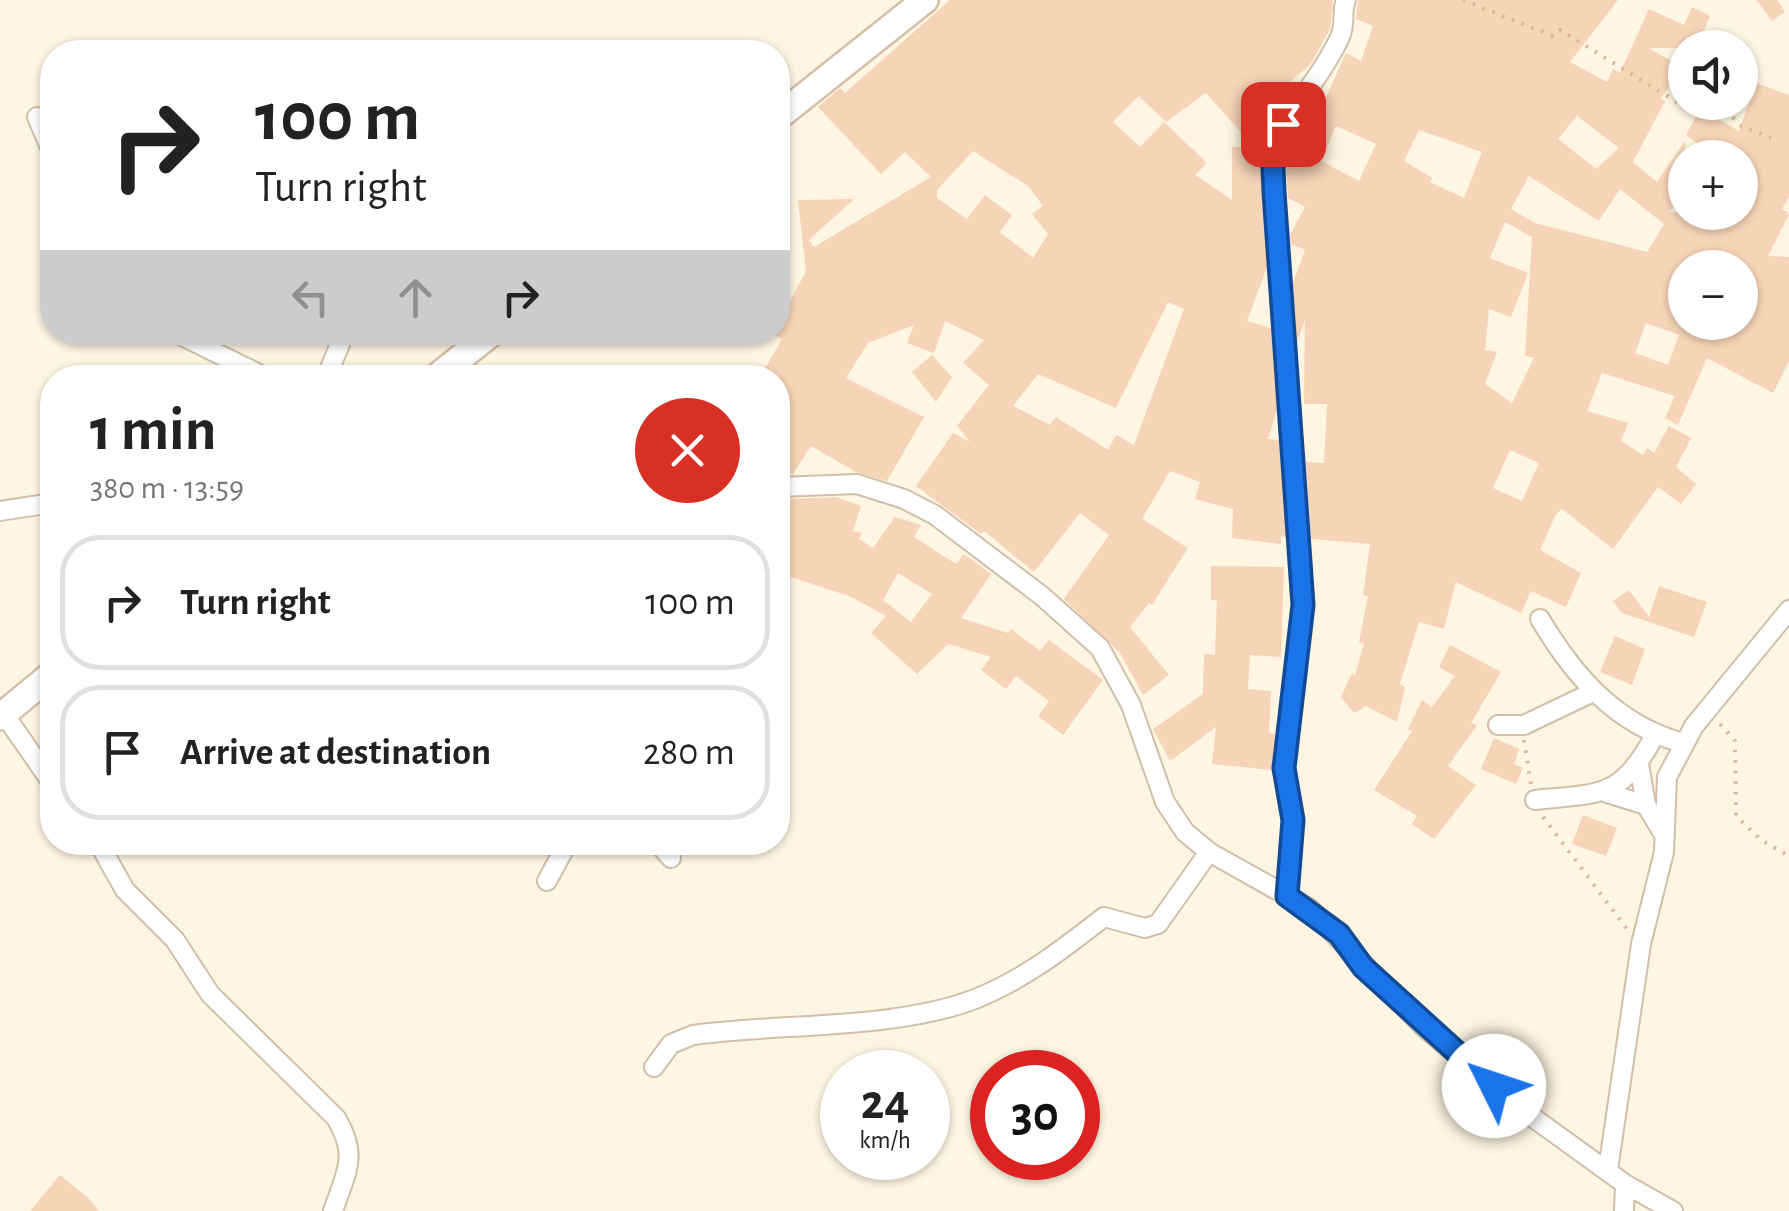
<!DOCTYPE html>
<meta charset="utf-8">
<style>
body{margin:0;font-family:"Alegreya Sans",sans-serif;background:#f2f2f2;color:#222;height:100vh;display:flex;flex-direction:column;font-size:38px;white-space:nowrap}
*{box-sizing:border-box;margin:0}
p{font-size:32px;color:#767676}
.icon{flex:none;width:55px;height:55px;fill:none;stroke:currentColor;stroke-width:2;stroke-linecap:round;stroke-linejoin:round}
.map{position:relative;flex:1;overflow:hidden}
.panel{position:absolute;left:40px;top:365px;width:750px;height:490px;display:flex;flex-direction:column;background:#fff;border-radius:40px;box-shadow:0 2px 8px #0004}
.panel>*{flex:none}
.guide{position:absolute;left:40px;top:40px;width:750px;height:305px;border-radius:40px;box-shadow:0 2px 8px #0004;background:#fff;color:#222;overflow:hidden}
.buttons{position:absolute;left:1668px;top:30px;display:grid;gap:20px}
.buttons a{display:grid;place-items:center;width:90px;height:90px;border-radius:50%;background:#fff;box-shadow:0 2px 8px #0004;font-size:50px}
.speed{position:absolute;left:820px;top:1050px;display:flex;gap:20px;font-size:50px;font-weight:700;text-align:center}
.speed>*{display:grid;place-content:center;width:130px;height:130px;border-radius:50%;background:#fff;box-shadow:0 2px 8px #0004;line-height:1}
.speed small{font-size:25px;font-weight:400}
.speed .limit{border:15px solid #d22;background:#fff;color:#111}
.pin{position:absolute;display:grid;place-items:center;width:85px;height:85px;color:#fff;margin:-42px;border-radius:20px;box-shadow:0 5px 15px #0006}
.me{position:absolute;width:110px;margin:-55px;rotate:311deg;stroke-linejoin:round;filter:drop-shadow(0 0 8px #0008)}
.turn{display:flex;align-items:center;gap:35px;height:210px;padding:0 50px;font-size:45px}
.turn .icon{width:130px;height:130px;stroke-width:2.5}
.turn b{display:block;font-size:70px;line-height:85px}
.lanes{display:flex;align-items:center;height:95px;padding:0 50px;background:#0003;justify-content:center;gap:50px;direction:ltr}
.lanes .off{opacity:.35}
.round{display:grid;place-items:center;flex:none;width:105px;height:105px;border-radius:52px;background:#f2f2f2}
.overview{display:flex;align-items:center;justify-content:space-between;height:170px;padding:0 50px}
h1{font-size:60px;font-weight:700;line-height:75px}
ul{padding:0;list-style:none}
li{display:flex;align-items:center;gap:30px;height:135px;margin:0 20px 15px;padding:0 30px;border:5px solid #e0e0e0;border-radius:40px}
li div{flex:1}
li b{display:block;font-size:38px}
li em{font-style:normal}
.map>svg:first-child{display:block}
.building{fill:#f6d4b7;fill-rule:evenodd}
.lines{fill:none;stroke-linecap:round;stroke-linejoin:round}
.minor-casing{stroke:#d2bfaa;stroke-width:22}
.secondary-casing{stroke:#d6bfa7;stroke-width:30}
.path{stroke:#dbb79a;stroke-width:4;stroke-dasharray:2.5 8;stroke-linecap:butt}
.minor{stroke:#fff;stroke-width:18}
.secondary{stroke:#fff;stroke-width:25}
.route-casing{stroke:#114b97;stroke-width:25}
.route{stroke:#1a73e8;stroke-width:18}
</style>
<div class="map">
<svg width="1789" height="1211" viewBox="0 0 1789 1211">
<rect width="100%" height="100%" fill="#fef5e2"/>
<path class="building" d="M950,0H1333L1330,29L1310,65L1279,91L1289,96L1285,101L1245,137L1206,93L1166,122L1139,96L1113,122L1140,147L1164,122L1207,163L1195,175L1232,200V147L1265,148L1261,170L1267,267L1247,321L1271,328L1277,410L1268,439L1279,440L1286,537L1281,536V544L1232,538L1233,509L1195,499L1200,482L1170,471L1142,519L1188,548L1152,605L1149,603L1130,627L1169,675L1143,695L1120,653L1064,599L1109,535L1080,513L1034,572L984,531L981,534L916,486L953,433L970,442L957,426L989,385L963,363L984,340L945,321L934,353L907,343L914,325L868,343L846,378L924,417L887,481L856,472L811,446L793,474H778V378L762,374L782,339L773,334L806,271L798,200L854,199L809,240L814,247L931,177L905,152L881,174L818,107L840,88L845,93ZM973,151L1028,186L1043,206L1032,214L1048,234L1033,258L1000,232L1012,215L985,195L967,219L937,198V190ZM1168,302L1184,309L1134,445L1116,435L1108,450L1056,417L1050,425L1013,406L1038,374L1116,408Z
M1358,0H1618L1570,62L1607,82L1613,69L1620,73L1649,9L1684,25L1692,7L1710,16L1702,35L1732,48H1648L1684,68L1661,98L1665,101L1633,162L1657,182L1685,141V194L1669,212H1740V158H1717L1686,135L1700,109L1739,131L1756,83L1789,95V197L1782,209L1789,214L1768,256L1789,257V361L1773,393L1707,358L1678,425L1665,418L1675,396L1602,373L1587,411L1628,423L1621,441L1643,455L1647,448L1654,453L1669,426L1691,438L1676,467L1696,484L1681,504L1658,487L1613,549L1562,509L1556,514L1540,550L1581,573L1566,607L1531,591L1521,613L1456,582L1444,629L1419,622L1400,684L1405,687L1397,722L1366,706L1354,713L1341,697L1352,673L1355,675L1364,643L1359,642L1368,596L1363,595L1370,544L1311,539L1306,462L1324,463L1327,404H1304L1305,320L1297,342L1293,283L1305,250L1291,244L1290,235L1305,207L1288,198L1286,170L1302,122L1311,107L1320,111L1346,53L1361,61L1373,26L1356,19ZM1577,116L1619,148L1596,169L1558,139ZM1336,126L1376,144L1359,181L1321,161ZM1419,130L1482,152L1464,198L1430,182L1432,178L1404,161ZM1529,176L1599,221L1620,189L1664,224L1647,252L1535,223L1511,209ZM1505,222L1532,237L1525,356L1534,358L1512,403L1485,384L1497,352L1485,350L1489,309L1511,317L1528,273L1490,258ZM1685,268H1740V322H1685ZM1646,323L1679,335L1668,365L1635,353ZM1510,450L1539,463L1522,501L1493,488Z
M1757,0H1777L1785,12L1772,21Z
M932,355L952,377L936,402L912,372Z
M836,497L861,506L853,531L862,533L859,539L873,548L895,517L921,525L914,537L956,564L964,554L991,574L961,618L1008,633L1011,629L1040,651L1049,640L1103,680L1063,735L1038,716L1049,701L1016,676L1006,689L981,670L991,657L948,644L917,674L871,633L886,616L849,596L778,573L791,499ZM898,573L932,594L911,622L883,600Z
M1211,566L1284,567L1281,657L1250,655L1248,689L1271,691L1269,733L1275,734L1272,770L1212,764L1216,727L1170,761L1153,729L1203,694L1204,654L1215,655L1217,600H1211Z
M1659,586L1707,602L1694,637L1622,613L1613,601L1629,590L1649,617Z
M1615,636L1645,649L1632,685L1600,672Z
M1450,645L1501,672L1471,723L1477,725L1448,766L1476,785L1434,839L1412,824L1417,816L1374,790L1412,731L1408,729L1422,700L1432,707L1455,676L1439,667Z
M1494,738L1519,749L1514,764L1523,768L1516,784L1481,769Z
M1583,815L1617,828L1606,856L1572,844Z
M60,1175L88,1198L99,1211H30Z"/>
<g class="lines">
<defs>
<path id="minor" d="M37,117L52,152
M174,332L267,378
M326,378L345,332
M778,487L857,484L904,499L935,515L1042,596L1100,648L1131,705L1165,802L1185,832L1209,852L1309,908L1424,1027L1517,1106L1625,1184L1673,1211
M0,511L52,503
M1540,619C1574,676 1616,725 1683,743
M4,714L52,783
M1498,725H1524L1593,692
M1639,764L1646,805L1663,833
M1607,793L1646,805
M1535,800C1602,793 1620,799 1655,735
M98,842L125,890L175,940L210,994L336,1118C359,1156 346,1172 333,1211
M657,842L671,858
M547,881L568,842
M1287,897L1293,820L1284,768L1303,605L1273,169C1281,111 1316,89 1340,37C1346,24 1341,11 1346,0
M654,1067L671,1044L693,1035C779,1023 895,1030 975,999C1023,980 1063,949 1104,917L1145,928L1158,924L1209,852
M1608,1170L1641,944L1664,852L1667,777L1694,726L1789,610
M1624,1211L1625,1184"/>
<path id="secondary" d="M778,117L925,0
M435,378L493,332
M0,717L52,674"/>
</defs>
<use href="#minor" class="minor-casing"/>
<use href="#secondary" class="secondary-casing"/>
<path class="path" d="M1463,0L1553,36L1560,30L1685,107L1727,110L1739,125L1779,141
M1720,724L1735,741L1736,816L1761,840L1789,856
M1524,740L1531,785
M1543,817L1627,929"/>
<use href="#minor" class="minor"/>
<use href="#secondary" class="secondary"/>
</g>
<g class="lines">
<defs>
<path id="route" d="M1283,124L1273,168L1274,192L1303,605L1284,768L1293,820L1287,896L1339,934L1363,967L1494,1086"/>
</defs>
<use href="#route" class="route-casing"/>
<use href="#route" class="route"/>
</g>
</svg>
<div class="buttons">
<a><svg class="icon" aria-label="sound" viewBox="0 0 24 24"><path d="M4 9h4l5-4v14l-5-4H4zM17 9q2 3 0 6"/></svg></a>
<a>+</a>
<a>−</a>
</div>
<div class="speed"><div>24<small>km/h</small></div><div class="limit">30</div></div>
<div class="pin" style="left:1283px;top:124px;background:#d93025"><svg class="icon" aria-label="arrive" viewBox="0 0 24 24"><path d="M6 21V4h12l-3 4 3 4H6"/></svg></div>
<svg class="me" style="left:1494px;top:1086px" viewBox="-20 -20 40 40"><circle r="19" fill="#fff"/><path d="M0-13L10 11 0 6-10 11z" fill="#1a73e8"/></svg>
<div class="guide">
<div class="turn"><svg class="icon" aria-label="right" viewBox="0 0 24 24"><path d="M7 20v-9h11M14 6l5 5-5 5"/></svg><div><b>100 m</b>Turn right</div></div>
<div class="lanes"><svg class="icon off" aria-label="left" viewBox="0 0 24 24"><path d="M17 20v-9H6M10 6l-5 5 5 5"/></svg><svg class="icon off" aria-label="ahead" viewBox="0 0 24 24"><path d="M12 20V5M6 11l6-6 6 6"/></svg><svg class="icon" aria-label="right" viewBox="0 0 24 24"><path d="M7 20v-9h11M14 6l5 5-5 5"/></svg></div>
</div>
<section class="panel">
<div class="overview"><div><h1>1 min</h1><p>380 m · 13:59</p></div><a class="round" style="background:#d93025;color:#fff"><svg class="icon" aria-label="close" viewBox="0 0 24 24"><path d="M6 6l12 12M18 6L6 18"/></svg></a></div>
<ul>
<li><svg class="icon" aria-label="right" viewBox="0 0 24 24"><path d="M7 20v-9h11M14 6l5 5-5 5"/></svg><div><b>Turn right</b></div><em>100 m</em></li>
<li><svg class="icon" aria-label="arrive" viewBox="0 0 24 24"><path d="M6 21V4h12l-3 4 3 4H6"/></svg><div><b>Arrive at destination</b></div><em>280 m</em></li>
</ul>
</section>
</div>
